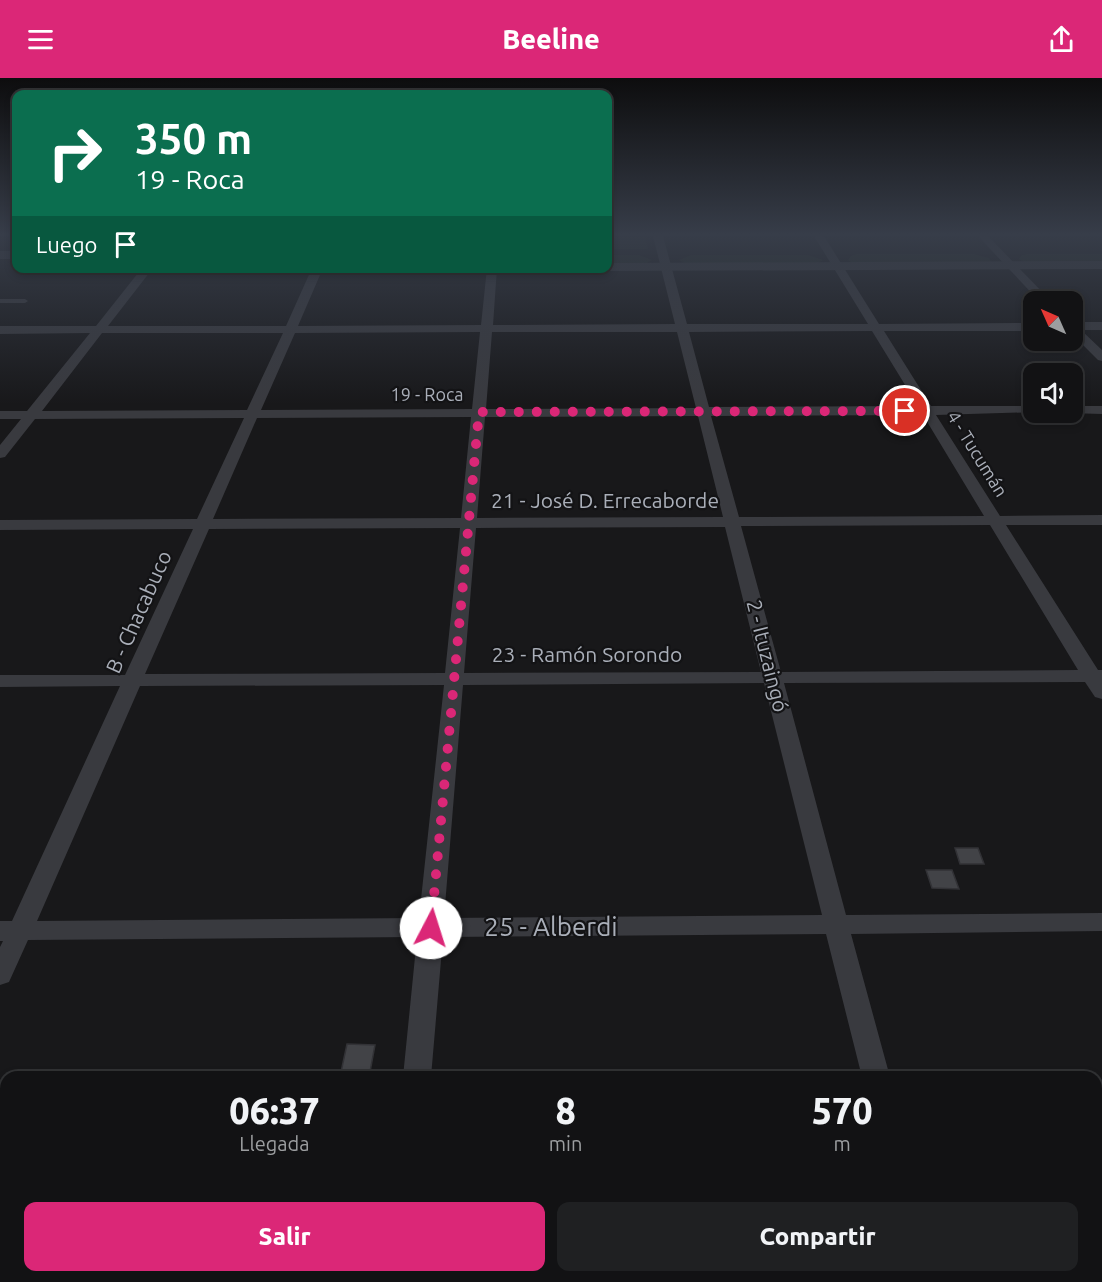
<!DOCTYPE html>
<html lang="es">
<meta charset="utf-8">
<style>
body{margin:0;font-family:Ubuntu,sans-serif;background:#1f2022;color:#f1f3f6;height:100vh;display:flex;flex-direction:column;font-size:22px;white-space:nowrap}
*{box-sizing:border-box;margin:0}
p{font-size:20px;color:#9c9ea0}
.icon{flex:none;width:33px;height:33px;fill:none;stroke:currentColor;stroke-width:2;stroke-linecap:round;stroke-linejoin:round}
.map{position:relative;flex:1;overflow:hidden}
.details{position:absolute;left:0px;top:993px;width:1102px;height:212px;display:flex;flex-direction:column;background:#121214;border-radius:18px 18px 0 0;box-shadow:0 3px 9px #0003,0 0 0 2px #313234}
.details>*{flex:none}
.hud{position:absolute;left:12px;top:12px;width:600px;height:183px;border-radius:12px;box-shadow:0 3px 9px #0003,0 0 0 2px #313234;background:#0b6e4f;color:#fff;overflow:hidden}
.needle{width:39px;rotate:315deg}
.tools{position:absolute;left:1023px;top:213px;display:grid;gap:12px}
.tools a{display:grid;place-items:center;width:60px;height:60px;border-radius:12px;background:#121214;box-shadow:0 3px 9px #0003,0 0 0 2px #313234;font-size:30px}
.pin{position:absolute;display:grid;place-items:center;width:51px;height:51px;color:#fff;margin:-26px;border:3px solid #fff;border-radius:50%;box-shadow:0 2px 6px #0007}
.me{position:absolute;width:66px;margin:-33px;rotate:5deg;stroke-linejoin:round;filter:drop-shadow(0 0 4px #0008)}
.turn{display:flex;align-items:center;gap:21px;height:126px;padding:0 24px;font-size:27px}
.turn .icon{width:78px;height:78px;stroke-width:2.5}
.turn b{display:block;font-size:42px;line-height:51px}
.then{display:flex;align-items:center;height:57px;padding:0 24px;background:#0003;gap:12px;font-size:22px}
.eta{display:flex;justify-content:space-evenly;align-items:center;height:102px;text-align:center}
.eta b{font-size:36px;font-weight:800;line-height:42px}
.cta{display:flex;gap:12px;margin-top:auto;padding:12px 24px}
.cta a{flex:1;height:69px;border-radius:12px;background:#db2777;color:#fff;font-size:24px;font-weight:800;line-height:69px;text-align:center}
.cta a+a{background:#1f2022;color:#f1f3f6}
header{display:flex;justify-content:space-between;align-items:center;height:78px;padding:0 24px;background:#db2777;color:#fff;font-size:27px;font-weight:800}
.map>svg:first-child{display:block}
.green{fill:#202821}
.building{fill:#424347;stroke:#323236;stroke-width:1.5}
.lines{fill:none;stroke-linecap:round;stroke-linejoin:round}
.service{fill:#393a3f;fill-rule:evenodd}
.minor{fill:#393a3f;fill-rule:evenodd}
.tertiary{fill:#393a3f;fill-rule:evenodd}
.route{stroke:#db2777;stroke-width:10;stroke-dasharray:0 18}
.labels{text-anchor:middle;stroke-width:4.5;stroke-linejoin:round;paint-order:stroke}
.far-street-label{font-size:18px;fill:#aaafb9;stroke:#131315}
.street-label{font-size:21px;fill:#aaafb9;stroke:#131315}
.near-street-label{font-size:26px;fill:#aaafb9;stroke:#131315}
</style>
<header><svg class="icon" aria-label="menu" viewBox="0 0 24 24"><path d="M4 6h16M4 12h16M4 18h16"/></svg>Beeline<svg class="icon" aria-label="share" viewBox="0 0 24 24"><path d="M12 15V3M7 8l5-5 5 5M5 13v7h14v-7"/></svg></header>
<div class="map">
<svg width="1102" height="1204" viewBox="0 0 1102 1204">
<rect width="100%" height="100%" fill="#18181a"/>
<path class="green" d="M608,158H645L648,171H608Z
M857,176H974L989,180L991,184H851L848,182L851,178Z
M1027,176H1102V186L1024,184L1019,181L1022,177Z
M608,177H639L652,182L643,187H608Z
M691,177H808L823,182L815,187L686,186L679,182Z"/>
<path class="building" d="M955,770H978L984,786H960Z
M926,792H952L959,811L932,810Z
M347,966L375,967L370,994H341Z"/>
<g class="lines">
<path class="service" d="M0,221H25L28,223L25,225H0Z"/>
<path class="minor" d="M653,158H663L687,246H868L814,158H824L879,246L1034,245V253H884L931,328H1034V334H1039L936,337L1000,438L1102,437V447H1006L1098,592H1102V621L1095,619L1085,604L784,605L846,837L1102,835V853L851,856L890,999H862L826,856L443,859L431,999H403L417,859L28,862L9,904L0,907V869L3,863H0V843H12L120,608L0,609V597H125L193,451L0,452V442L197,441L244,340L35,341L5,379L0,380V367L21,341H0V333H27L90,255L0,256V248H96L142,190H153L108,248H286L312,190H323L298,248L481,247L487,190H497L493,247L675,246ZM872,253L918,328L709,329L689,254ZM480,254L472,331L261,332L295,255ZM492,254H677L696,330L486,331ZM102,255H283L247,332L42,333ZM923,337L984,438L739,439L711,338ZM698,338L723,439L477,440L485,339ZM471,339L461,440L213,441L257,340ZM990,447L1078,592L781,594L741,448ZM725,449L761,594L464,595L476,450ZM460,450L445,595L145,596L209,451ZM764,605L822,837L444,840L463,607ZM444,607L419,840L37,843L140,608Z
M978,158H988L1052,224H1040Z
M1072,244H1102V252H1081L1102,272V283L1098,282L1072,256Z
M1072,328H1102V336L1067,335L1072,334Z
M383,1198H415L414,1204H382Z
M911,1198H943L945,1204H913Z"/>
<path class="tertiary" d="M0,173H16V181H0Z
M1102,183V191L608,193L603,190H608V185Z"/>
</g>
<linearGradient id="sky" x2="0" y2="1"><stop stop-color="#0d0d0e"/><stop offset="0.48" stop-color="#373d49"/><stop offset="1" stop-color="#373d49" stop-opacity="0"/></linearGradient>
<rect width="1102" height="326" fill="url(#sky)"/>
<g class="lines">
<path class="route" d="M431,850L479,334L905,333"/>
</g>
<g class="labels">
<g class="far-street-label">
<text x="427" y="323">19 - Roca</text>
<text transform="translate(977 376) rotate(58)" y="6">4 - Tucumán</text>
</g>
<g class="street-label">
<text x="605" y="430">21 - José D. Errecaborde</text>
<text transform="translate(139 534) rotate(-66)" y="7">B - Chacabuco</text>
<text x="587" y="584">23 - Ramón Sorondo</text>
<text transform="translate(767 578) rotate(76)" y="7">2 - Ituzaingó</text>
</g>
<g class="near-street-label">
<text x="551" y="858">25 - Alberdi</text>
</g>
</g>
</svg>
<div class="tools">
<a><svg class="needle" viewBox="-14 -14 28 28"><path d="M0-13l5 13h-10z" fill="#e53935"/><path d="M0 13l5-13h-10z" fill="#9c9ea0"/></svg></a>
<a><svg class="icon" aria-label="sound" viewBox="0 0 24 24"><path d="M4 9h4l5-4v14l-5-4H4zM17 9q2 3 0 6"/></svg></a>
</div>
<div class="pin" style="left:905px;top:333px;background:#d93025"><svg class="icon" aria-label="arrive" viewBox="0 0 24 24"><path d="M6 21V4h12l-3 4 3 4H6"/></svg></div>
<svg class="me" style="left:431px;top:850px" viewBox="-20 -20 40 40"><circle r="19" fill="#fff"/><path d="M0-13L10 11 0 6-10 11z" fill="#db2777"/></svg>
<div class="hud">
<div class="turn"><svg class="icon" aria-label="right" viewBox="0 0 24 24"><path d="M7 20v-9h11M14 6l5 5-5 5"/></svg><div><b>350 m</b>19 - Roca</div></div>
<div class="then">Luego<svg class="icon" aria-label="arrive" viewBox="0 0 24 24"><path d="M6 21V4h12l-3 4 3 4H6"/></svg></div>
</div>
<section class="details">
<div class="eta">
<div><b>06:37</b><p>Llegada</p></div>
<div><b>8</b><p>min</p></div>
<div><b>570</b><p>m</p></div>
</div>
<div class="cta"><a>Salir</a><a>Compartir</a></div>
</section>
</div>
